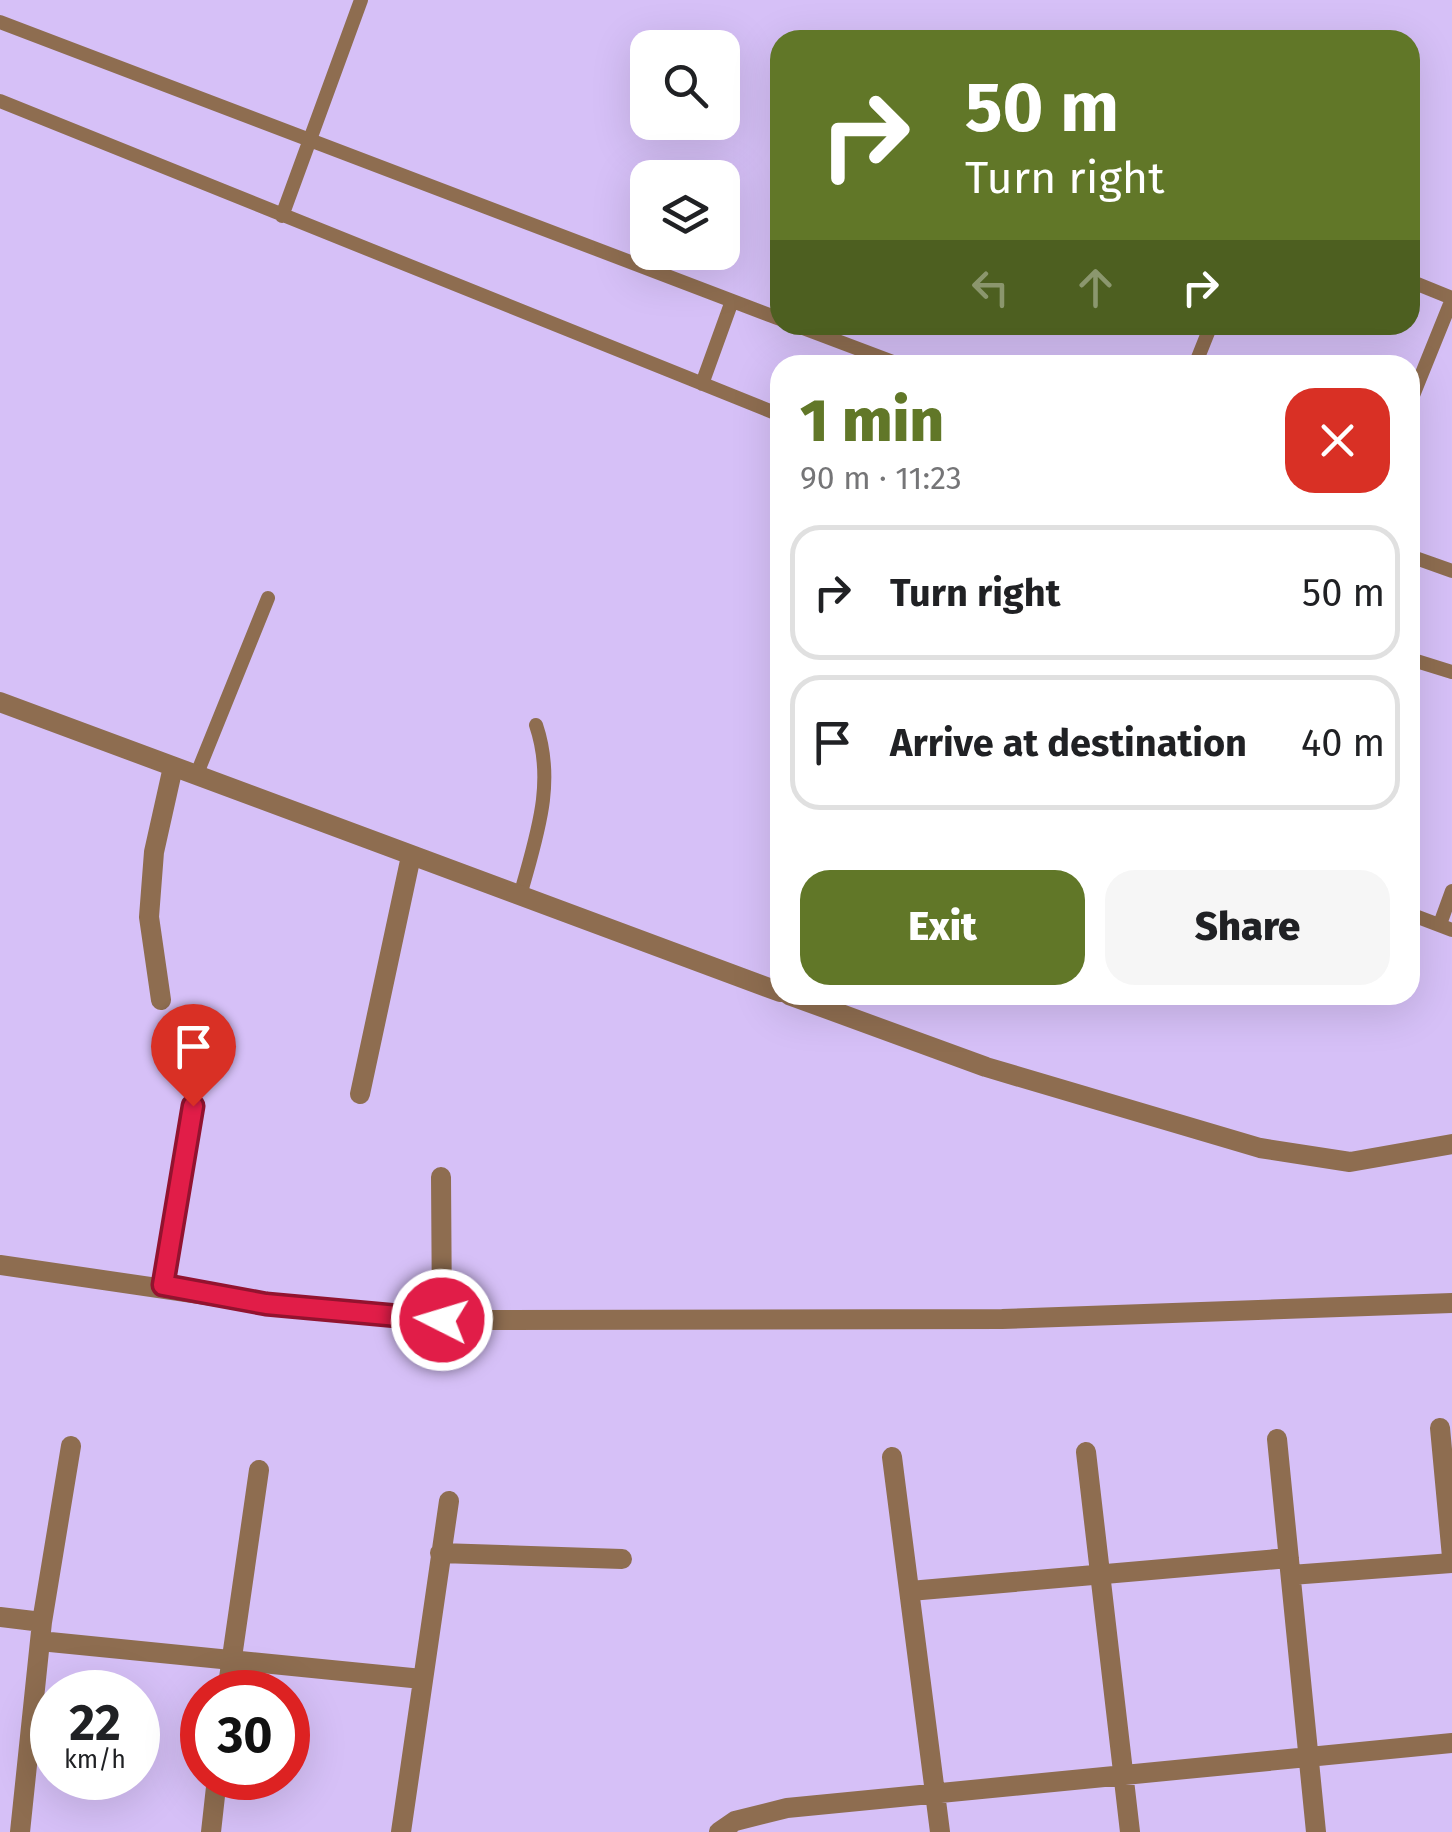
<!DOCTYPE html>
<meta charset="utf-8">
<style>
body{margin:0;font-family:"Fira Sans",sans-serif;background:#f6f6f6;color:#202124;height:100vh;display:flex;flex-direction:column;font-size:38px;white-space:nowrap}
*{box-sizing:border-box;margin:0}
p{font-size:32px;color:#757577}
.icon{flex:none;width:55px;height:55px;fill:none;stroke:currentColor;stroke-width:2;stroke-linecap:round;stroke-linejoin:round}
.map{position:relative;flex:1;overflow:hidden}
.details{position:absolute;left:770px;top:355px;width:650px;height:650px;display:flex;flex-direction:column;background:#fff;border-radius:30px;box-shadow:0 10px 40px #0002}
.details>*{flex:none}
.top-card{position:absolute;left:770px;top:30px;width:650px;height:305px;border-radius:30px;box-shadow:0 10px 40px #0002;background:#617728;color:#fff;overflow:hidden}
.fabs{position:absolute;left:630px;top:30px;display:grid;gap:20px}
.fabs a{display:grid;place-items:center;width:110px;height:110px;border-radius:20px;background:#fff;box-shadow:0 10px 40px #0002;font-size:50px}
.speed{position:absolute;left:30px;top:1670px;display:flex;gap:20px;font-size:50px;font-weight:700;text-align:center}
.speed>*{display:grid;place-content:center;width:130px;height:130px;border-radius:50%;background:#fff;box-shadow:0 10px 40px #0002;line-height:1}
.speed small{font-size:25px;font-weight:400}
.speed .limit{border:15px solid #d22;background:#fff;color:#111}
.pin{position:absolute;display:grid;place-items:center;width:85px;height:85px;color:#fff;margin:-102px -42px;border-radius:50% 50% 50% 0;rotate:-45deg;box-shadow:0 0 10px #0007}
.pin .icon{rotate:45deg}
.me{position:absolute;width:110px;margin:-55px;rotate:275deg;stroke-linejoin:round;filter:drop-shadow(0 0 8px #0008)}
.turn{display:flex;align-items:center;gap:35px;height:210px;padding:0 30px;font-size:45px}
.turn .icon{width:130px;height:130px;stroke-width:2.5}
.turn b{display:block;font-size:70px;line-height:85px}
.lanes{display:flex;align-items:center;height:95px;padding:0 30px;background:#0003;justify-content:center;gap:50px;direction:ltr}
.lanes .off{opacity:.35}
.round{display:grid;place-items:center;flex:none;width:105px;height:105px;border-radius:30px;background:#f6f6f6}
.headline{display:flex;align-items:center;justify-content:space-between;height:170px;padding:0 30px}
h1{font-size:60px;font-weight:800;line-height:75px;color:#617728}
.primary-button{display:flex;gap:20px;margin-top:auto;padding:20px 30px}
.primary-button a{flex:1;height:115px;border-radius:30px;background:#617728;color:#fff;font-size:40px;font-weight:800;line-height:115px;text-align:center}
.primary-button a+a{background:#f6f6f6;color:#202124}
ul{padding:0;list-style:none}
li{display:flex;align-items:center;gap:30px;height:135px;margin:0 20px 15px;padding:0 10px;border:5px solid #e0e0e0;border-radius:30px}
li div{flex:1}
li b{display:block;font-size:38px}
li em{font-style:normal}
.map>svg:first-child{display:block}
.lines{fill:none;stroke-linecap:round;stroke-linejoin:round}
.lane{stroke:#8e6d50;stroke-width:14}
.street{stroke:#8e6d50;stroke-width:20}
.route-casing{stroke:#92132f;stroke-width:25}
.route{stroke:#e11d48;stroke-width:18}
</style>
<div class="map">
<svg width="1452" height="1832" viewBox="0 0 1452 1832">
<rect width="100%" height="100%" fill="#d6c0f7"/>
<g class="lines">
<path class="lane" d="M0,22L780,319
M0,101L780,415
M282,216L361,0
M1410,281L1452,298
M795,325L901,365
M1195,365L1211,325
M702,384L732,301
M1410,403L1452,299
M1410,556L1452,571
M1410,659L1452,672
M196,776L268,598
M520,896C536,837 556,784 536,725
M1410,914L1452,930
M1440,924L1452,891"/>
<path class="street" d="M0,702L780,992
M789,995L986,1067L1260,1148L1350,1162L1452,1144
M161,1000L149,917L154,852L173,767
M360,1094L411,856
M441,1177L442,1320
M0,1265L267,1304L442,1320L1002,1319L1452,1303
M163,1285L193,1105
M1440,1428L1452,1557
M1277,1439L1316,1832
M1086,1452L1130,1832
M892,1457L940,1832
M440,1553L622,1559
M1291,1575L1452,1563
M910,1591L1289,1558
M0,1617L42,1622
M40,1641L422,1679
M227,1692L259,1470
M20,1832L42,1622L71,1446
M211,1832L217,1778
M401,1832L449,1501
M719,1832L735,1821L787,1808L1452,1743"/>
</g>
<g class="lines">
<defs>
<path id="route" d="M193,1106L163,1285L266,1304L442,1320"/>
</defs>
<use href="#route" class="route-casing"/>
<use href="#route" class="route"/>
</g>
</svg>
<div class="fabs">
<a><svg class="icon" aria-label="search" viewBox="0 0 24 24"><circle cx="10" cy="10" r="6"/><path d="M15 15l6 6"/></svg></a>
<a><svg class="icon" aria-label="layers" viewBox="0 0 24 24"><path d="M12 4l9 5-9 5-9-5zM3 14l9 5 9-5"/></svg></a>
</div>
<div class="speed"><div>22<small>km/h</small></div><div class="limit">30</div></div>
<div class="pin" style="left:193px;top:1106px;background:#d93025"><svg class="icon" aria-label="arrive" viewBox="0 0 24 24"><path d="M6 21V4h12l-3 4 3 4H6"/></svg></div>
<svg class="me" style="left:442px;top:1320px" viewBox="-20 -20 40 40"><circle r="17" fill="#e11d48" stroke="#fff" stroke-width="3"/><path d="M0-11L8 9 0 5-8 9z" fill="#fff"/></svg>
<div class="top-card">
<div class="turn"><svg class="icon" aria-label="right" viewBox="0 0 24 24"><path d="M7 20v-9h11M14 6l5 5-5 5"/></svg><div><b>50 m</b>Turn right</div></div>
<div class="lanes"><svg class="icon off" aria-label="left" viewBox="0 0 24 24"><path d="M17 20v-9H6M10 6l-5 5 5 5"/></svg><svg class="icon off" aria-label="ahead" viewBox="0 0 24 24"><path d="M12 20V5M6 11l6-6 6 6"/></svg><svg class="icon" aria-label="right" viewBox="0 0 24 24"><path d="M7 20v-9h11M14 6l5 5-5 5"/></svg></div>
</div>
<section class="details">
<div class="headline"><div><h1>1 min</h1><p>90 m · 11:23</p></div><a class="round" style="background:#d93025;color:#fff"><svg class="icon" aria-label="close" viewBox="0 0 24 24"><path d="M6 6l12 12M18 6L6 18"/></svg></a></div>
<ul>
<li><svg class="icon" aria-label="right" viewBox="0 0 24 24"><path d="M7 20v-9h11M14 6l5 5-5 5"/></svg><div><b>Turn right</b></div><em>50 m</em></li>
<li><svg class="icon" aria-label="arrive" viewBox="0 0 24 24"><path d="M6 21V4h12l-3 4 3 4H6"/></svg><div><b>Arrive at destination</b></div><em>40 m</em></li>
</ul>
<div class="primary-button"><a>Exit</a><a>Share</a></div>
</section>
</div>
